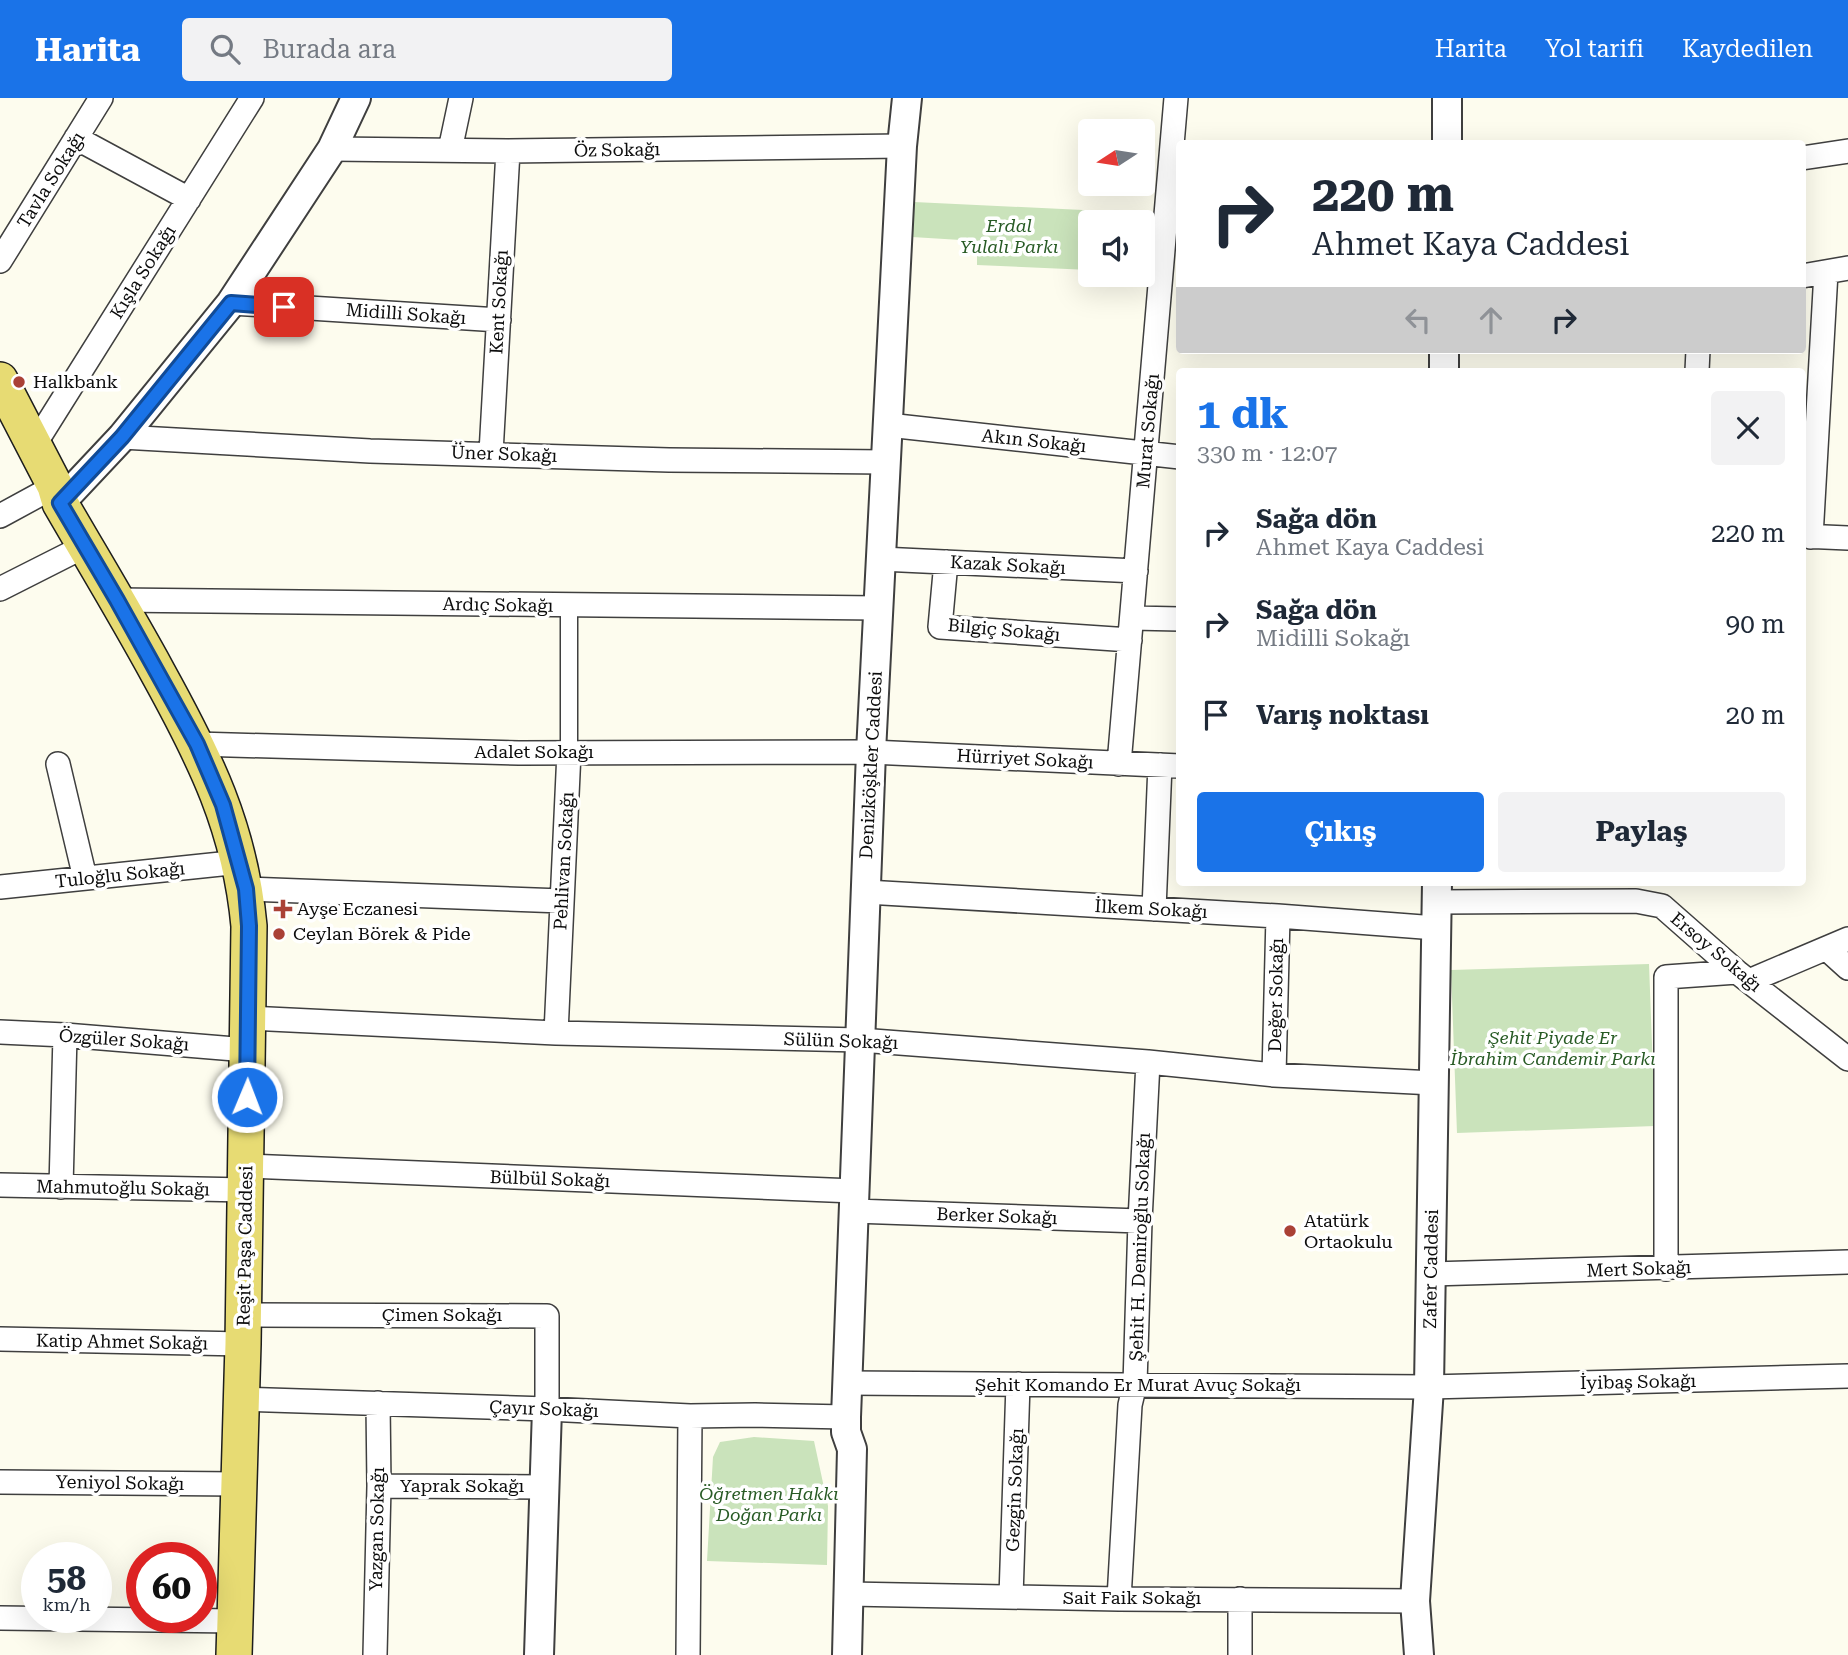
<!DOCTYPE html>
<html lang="tr">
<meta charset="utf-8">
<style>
body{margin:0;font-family:"Roboto Serif",serif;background:#f2f2f3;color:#1f2937;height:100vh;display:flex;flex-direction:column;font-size:26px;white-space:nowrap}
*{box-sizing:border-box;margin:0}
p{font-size:23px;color:#747a83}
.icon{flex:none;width:38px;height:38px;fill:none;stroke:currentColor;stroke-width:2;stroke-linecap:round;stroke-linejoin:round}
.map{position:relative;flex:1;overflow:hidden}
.drawer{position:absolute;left:1176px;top:270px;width:630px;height:518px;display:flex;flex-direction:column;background:#fff;border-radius:7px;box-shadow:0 7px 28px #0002}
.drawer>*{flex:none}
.top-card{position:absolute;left:1176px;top:42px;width:630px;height:214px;border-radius:7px;box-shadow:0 7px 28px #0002;background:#fff;color:#1f2937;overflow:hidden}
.needle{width:46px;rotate:258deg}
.fabs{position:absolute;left:1078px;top:21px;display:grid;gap:14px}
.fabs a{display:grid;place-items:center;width:77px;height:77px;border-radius:7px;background:#fff;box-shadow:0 7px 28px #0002;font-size:35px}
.speed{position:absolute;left:21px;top:1444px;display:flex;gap:14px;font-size:35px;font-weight:700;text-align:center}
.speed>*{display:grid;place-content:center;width:91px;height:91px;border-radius:50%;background:#fff;box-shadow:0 7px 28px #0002;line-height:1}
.speed small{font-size:18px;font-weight:400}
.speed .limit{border:10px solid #d22;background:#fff;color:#111}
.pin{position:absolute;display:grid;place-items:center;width:60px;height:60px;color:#fff;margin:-30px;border-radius:14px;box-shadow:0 4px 10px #0006}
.me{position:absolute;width:77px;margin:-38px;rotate:1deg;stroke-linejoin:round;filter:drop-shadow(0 0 5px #0008)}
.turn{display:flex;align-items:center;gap:24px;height:147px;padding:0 21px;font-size:32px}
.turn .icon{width:91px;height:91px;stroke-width:2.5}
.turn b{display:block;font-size:49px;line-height:60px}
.lanes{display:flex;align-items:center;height:66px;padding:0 21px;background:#0003;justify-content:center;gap:35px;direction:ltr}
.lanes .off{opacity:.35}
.round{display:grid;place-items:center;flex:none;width:74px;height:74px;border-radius:7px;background:#f2f2f3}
.headline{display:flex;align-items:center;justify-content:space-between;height:119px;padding:0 21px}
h1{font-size:42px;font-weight:700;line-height:52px;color:#1a73e8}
.button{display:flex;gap:14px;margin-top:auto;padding:14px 21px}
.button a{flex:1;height:80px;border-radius:7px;background:#1a73e8;color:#fff;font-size:28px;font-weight:700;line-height:80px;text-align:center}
.button a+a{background:#f2f2f3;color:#1f2937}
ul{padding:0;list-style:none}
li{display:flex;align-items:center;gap:21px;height:91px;padding:0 21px}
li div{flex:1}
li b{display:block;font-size:26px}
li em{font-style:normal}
header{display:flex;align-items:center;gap:42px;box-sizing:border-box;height:98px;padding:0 35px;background:#1a73e8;color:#fff}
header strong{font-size:33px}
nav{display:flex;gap:38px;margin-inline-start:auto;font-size:24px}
.search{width:490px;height:63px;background:#f2f2f3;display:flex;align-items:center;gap:18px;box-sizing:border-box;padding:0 24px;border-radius:7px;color:#747a83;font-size:26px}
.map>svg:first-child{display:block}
.green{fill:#cae3bb}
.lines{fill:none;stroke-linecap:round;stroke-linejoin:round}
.pedestrian-casing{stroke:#3f3f3f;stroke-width:19}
.minor-casing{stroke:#3f3f3f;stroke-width:26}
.tertiary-casing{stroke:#3f3f3f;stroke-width:32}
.primary-casing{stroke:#1d1d1d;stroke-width:38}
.pedestrian{stroke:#fff;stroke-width:16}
.minor{stroke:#fff;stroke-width:23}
.tertiary{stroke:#fff;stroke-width:28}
.primary{stroke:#e7db73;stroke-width:35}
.route-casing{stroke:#114b97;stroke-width:18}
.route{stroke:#1a73e8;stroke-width:12}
.poi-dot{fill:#aa4136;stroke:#fff;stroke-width:2.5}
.labels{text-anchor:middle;stroke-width:7;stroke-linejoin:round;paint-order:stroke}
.street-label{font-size:18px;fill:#0c0c0c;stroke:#fff}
.park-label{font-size:18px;font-style:italic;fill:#285b25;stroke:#fff}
.poi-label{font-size:18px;fill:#0c0c0c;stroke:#fff;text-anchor:start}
</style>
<header>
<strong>Harita</strong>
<div class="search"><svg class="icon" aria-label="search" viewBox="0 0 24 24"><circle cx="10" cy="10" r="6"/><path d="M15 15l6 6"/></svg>Burada ara</div>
<nav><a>Harita</a><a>Yol tarifi</a><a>Kaydedilen</a></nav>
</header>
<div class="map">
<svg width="1848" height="1557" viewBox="0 0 1848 1557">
<rect width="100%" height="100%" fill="#fdfcee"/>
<path class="green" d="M914,104L1145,115L1143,175V124H1090V172L977,167V143L912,139Z
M1649,866L1655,1028L1457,1035L1451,872Z
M754,1339L814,1343L828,1408L827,1467L707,1463L713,1359L720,1344Z"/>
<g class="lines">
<defs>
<path id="pedestrian" d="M569,654V508"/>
<path id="minor" d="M76,40L189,101
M332,51L508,53L902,48
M450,52L461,0
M1802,60L1848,53
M0,163L101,0
M1802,178L1848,170
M231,205L499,222
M1697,273L1698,252
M888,327L1180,359
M122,339L370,353L669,362L886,364
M33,349L252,0
M491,355L508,53
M0,418L46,393
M1802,438L1848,440
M1811,439L1826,174
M881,461L1136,473
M946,464L940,529L1130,542
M0,491L85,448
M117,502L878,510
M1132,520L1180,521
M197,646L519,655L871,654L1180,668
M58,666L85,780
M1119,666L1176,0
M0,789L240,764
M245,791L562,803
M866,794L1278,818L1436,830
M1437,804L1636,803L1662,808L1737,874L1848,961
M1154,811L1160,667
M1827,851L1848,870
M1749,883L1848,841
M248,920L556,935L860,942L1148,964L1274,977L1434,985
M0,934L65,937L247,952
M556,935L569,654
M1274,977L1278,818
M246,1068L854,1093
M0,1087L246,1092
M61,1089L65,937
M854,1113L1140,1123
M1666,1171V879L1737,874
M1431,1176L1848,1164
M244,1217L547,1218V1311
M0,1241L243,1246
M847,1285L1429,1289L1848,1278
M242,1301L547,1311L690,1318L755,1317L846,1319
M0,1384L239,1386
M379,1388L545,1389
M849,1496L1119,1501L1415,1503
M1011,1499L1018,1286
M1119,1501L1130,1307L1135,1286L1140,1123L1148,964
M1240,1501V1557
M0,1520L235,1523
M375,1557L379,1388L378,1305
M688,1557L690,1318"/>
<path id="tertiary" d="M1447,46V0
M1444,273V252
M60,405L122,339L231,205L332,51L356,0
M539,1557L547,1311
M847,1557L852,1351L846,1334V1319L871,654L902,48L907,0
M1419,1557L1415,1503L1429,1289L1437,784"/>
<path id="primary" d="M0,282L55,388L60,405C93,462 127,518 158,575C205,660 240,730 249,828L243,1246L234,1557"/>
</defs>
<use href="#pedestrian" class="pedestrian-casing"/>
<use href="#minor" class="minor-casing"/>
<use href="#tertiary" class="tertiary-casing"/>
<use href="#primary" class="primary-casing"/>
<use href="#pedestrian" class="pedestrian"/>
<use href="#minor" class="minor"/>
<use href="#tertiary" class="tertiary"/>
<use href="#primary" class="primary"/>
</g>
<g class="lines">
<defs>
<path id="route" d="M247,999L249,828L246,791L223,707L197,646L117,502L60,405L122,339L231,205L284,209"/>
</defs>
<use href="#route" class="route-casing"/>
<use href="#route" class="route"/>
</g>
<g class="poi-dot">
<circle cx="19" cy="284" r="7"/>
<path d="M279.5 800.5h7v7h7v7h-7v7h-7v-7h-7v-7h7z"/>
<circle cx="279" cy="836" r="7"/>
<circle cx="1290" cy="1133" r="7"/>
</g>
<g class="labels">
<g class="street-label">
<text transform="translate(617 52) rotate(-1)" y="6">Öz Sokağı</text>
<text transform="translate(51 82) rotate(-58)" y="6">Tavla Sokağı</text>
<text transform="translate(143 174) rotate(-58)" y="6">Kışla Sokağı</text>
<text transform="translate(499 204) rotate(-87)" y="6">Kent Sokağı</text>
<text transform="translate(406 216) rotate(4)" y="6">Midilli Sokağı</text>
<text transform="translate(1148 333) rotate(-85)" y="6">Murat Sokağı</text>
<text transform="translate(1034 343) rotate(6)" y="6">Akın Sokağı</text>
<text transform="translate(504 356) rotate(2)" y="6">Üner Sokağı</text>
<text transform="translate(1008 467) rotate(3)" y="6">Kazak Sokağı</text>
<text transform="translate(498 507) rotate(1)" y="6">Ardıç Sokağı</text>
<text transform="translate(1004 532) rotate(5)" y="6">Bilgiç Sokağı</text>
<text x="534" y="660">Adalet Sokağı</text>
<text transform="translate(1025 661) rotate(3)" y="6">Hürriyet Sokağı</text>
<text transform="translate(871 667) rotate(-87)" y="6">Denizköşkler Caddesi</text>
<text transform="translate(564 763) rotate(-87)" y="6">Pehlivan Sokağı</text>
<text transform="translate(120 777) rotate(-6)" y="6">Tuloğlu Sokağı</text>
<text transform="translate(1151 811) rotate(3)" y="6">İlkem Sokağı</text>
<text transform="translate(1716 854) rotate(40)" y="6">Ersoy Sokağı</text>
<text transform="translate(1276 897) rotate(-89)" y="6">Değer Sokağı</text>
<text transform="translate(124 942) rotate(4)" y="6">Özgüler Sokağı</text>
<text transform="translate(841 943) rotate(2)" y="6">Sülün Sokağı</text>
<text transform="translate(550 1081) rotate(2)" y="6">Bülbül Sokağı</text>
<text transform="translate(123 1090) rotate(1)" y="6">Mahmutoğlu Sokağı</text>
<text transform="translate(997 1118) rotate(2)" y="6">Berker Sokağı</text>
<text transform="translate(245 1148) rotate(-89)" y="6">Reşit Paşa Caddesi</text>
<text transform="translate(1140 1149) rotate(-88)" y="6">Şehit H. Demiroğlu Sokağı</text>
<text transform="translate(1431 1171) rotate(-89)" y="6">Zafer Caddesi</text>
<text transform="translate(1639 1171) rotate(-2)" y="6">Mert Sokağı</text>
<text x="442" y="1223">Çimen Sokağı</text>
<text transform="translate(122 1244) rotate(1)" y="6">Katip Ahmet Sokağı</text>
<text transform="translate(1638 1284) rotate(-1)" y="6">İyibaş Sokağı</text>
<text x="1138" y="1293">Şehit Komando Er Murat Avuç Sokağı</text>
<text transform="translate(544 1311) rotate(2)" y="6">Çayır Sokağı</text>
<text transform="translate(120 1385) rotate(1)" y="6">Yeniyol Sokağı</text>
<text x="462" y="1394">Yaprak Sokağı</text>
<text transform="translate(1015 1392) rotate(-88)" y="6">Gezgin Sokağı</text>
<text transform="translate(377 1431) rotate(-89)" y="6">Yazgan Sokağı</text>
<text x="1132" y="1506">Sait Faik Sokağı</text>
</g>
<g class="park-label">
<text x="1009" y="134">Erdal<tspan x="1009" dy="21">Yulalı Parkı</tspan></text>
<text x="1553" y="946">Şehit Piyade Er<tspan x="1553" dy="21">İbrahim Candemir Parkı</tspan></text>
<text x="769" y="1402">Öğretmen Hakkı<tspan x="769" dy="21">Doğan Parkı</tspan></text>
</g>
<g class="poi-label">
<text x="33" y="290">Halkbank</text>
<text x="297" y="817">Ayşe Eczanesi</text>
<text x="293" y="842">Ceylan Börek &amp; Pide</text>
<text x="1304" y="1129">Atatürk<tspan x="1304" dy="21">Ortaokulu</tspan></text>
</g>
</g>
</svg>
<div class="fabs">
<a><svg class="needle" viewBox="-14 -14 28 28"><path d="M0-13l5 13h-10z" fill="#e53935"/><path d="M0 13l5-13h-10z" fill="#747a83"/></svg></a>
<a><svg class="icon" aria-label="sound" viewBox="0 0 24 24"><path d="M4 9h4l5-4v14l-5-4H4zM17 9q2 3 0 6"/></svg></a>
</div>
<div class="speed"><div>58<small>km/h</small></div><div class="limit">60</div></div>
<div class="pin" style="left:284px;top:209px;background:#d93025"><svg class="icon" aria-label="arrive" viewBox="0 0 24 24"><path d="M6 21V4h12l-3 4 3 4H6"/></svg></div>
<svg class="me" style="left:247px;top:999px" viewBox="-20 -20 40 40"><circle r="17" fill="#1a73e8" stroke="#fff" stroke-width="3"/><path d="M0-11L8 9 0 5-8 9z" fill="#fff"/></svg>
<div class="top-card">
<div class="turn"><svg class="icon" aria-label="right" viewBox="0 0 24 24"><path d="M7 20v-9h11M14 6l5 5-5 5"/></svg><div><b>220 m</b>Ahmet Kaya Caddesi</div></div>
<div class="lanes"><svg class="icon off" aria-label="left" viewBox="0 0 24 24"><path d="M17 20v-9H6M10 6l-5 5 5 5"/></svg><svg class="icon off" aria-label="ahead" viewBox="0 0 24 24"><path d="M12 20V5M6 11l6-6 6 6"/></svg><svg class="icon" aria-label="right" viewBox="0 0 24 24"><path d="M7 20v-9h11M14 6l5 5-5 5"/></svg></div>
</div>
<section class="drawer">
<div class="headline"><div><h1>1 dk</h1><p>330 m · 12:07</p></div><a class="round"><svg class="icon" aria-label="close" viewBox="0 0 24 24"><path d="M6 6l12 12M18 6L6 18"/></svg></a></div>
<ul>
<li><svg class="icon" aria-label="right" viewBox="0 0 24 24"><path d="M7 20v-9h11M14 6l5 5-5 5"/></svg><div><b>Sağa dön</b><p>Ahmet Kaya Caddesi</p></div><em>220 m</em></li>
<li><svg class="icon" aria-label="right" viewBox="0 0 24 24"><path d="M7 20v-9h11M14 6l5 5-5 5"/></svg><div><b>Sağa dön</b><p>Midilli Sokağı</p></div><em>90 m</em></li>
<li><svg class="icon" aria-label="arrive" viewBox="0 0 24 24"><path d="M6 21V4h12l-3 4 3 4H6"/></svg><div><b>Varış noktası</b></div><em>20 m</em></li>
</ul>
<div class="button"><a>Çıkış</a><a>Paylaş</a></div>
</section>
</div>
